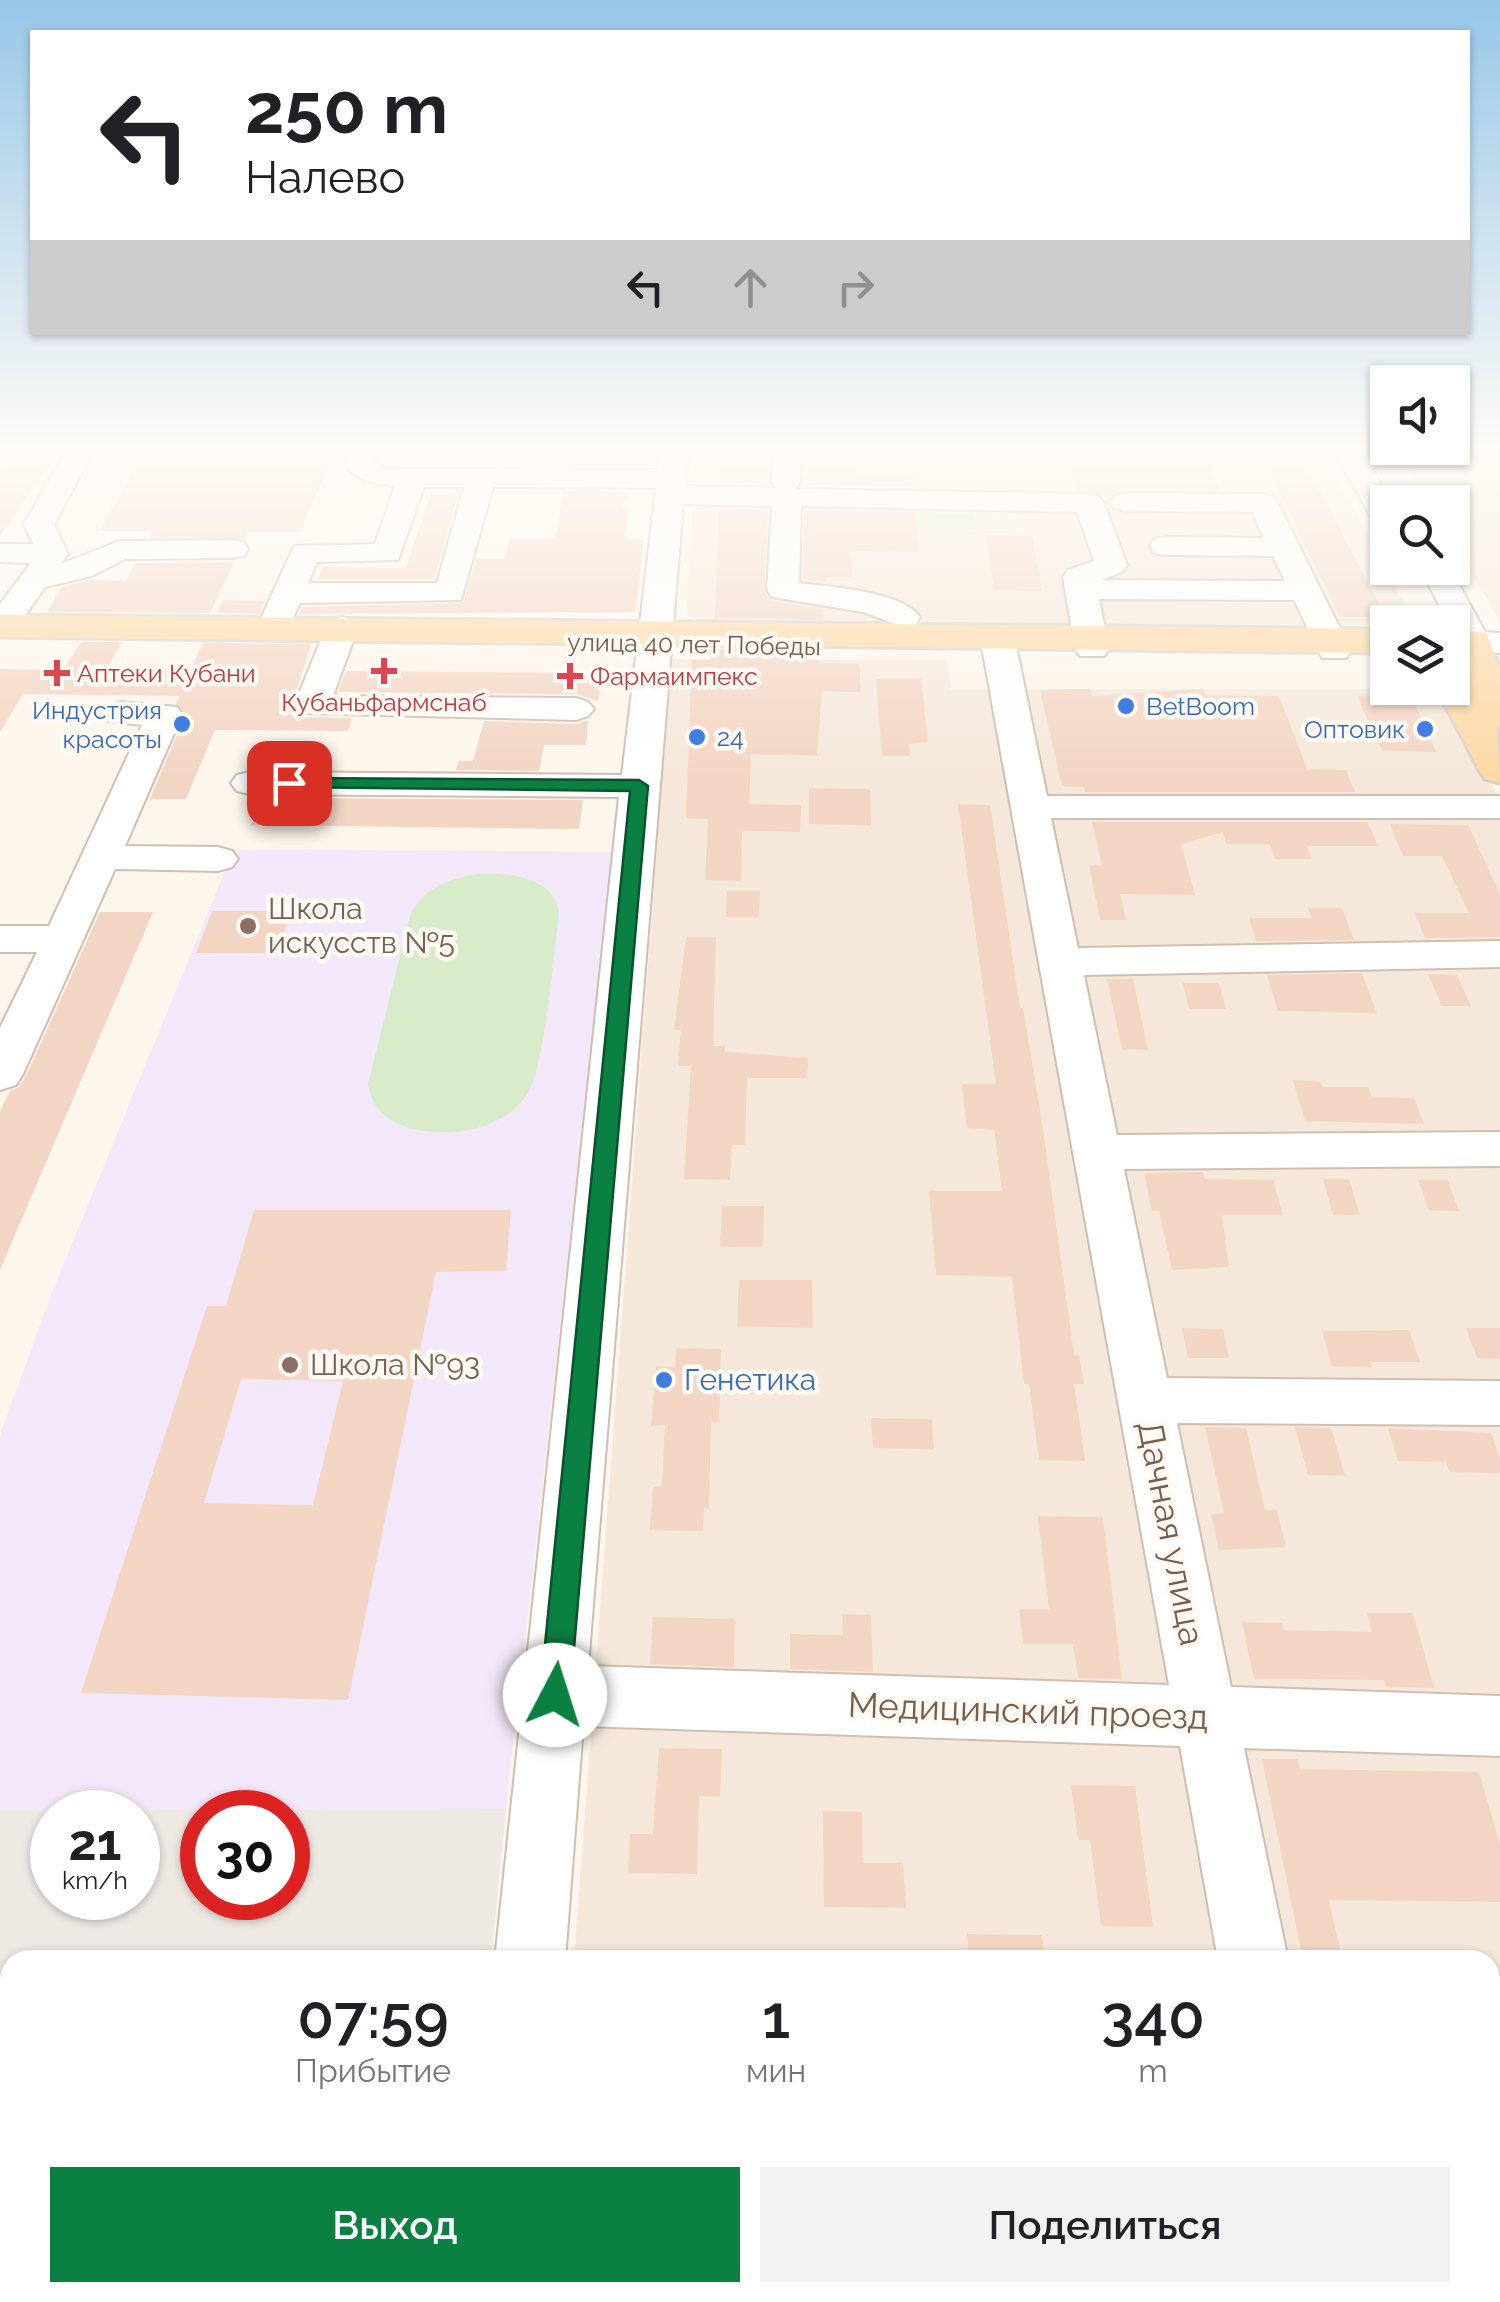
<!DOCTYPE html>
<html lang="ru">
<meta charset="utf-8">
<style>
body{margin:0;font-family:Raleway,sans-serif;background:#f2f2f2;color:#202124;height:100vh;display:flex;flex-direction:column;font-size:38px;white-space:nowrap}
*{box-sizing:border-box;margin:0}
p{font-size:32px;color:#757577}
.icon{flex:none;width:55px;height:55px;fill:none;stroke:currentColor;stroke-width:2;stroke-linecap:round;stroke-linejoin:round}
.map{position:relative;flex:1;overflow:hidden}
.details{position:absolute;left:0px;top:1950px;width:1500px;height:352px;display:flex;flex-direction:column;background:#fff;border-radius:30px 30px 0 0;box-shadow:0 2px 8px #0004}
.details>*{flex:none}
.guide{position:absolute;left:30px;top:30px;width:1440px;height:305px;border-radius:0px;box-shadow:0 2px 8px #0004;background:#fff;color:#202124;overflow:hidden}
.buttons{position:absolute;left:1370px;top:365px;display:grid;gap:20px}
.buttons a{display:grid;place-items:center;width:100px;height:100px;border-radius:0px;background:#fff;box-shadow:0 2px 8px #0004;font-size:50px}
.speed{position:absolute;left:30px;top:1790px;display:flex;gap:20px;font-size:50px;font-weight:700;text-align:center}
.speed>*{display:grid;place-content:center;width:130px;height:130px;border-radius:50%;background:#fff;box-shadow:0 2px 8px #0004;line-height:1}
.speed small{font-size:25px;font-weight:400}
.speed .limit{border:15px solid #d22;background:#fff;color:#111}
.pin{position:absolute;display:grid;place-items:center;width:85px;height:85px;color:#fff;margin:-42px;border-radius:20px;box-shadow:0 5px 15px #0006}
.me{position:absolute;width:110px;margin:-55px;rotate:5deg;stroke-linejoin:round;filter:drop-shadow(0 0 8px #0008)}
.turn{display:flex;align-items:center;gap:35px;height:210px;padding:0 50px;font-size:45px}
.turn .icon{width:130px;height:130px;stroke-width:2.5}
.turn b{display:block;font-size:70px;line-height:85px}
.lanes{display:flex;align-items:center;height:95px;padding:0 50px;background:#0003;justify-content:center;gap:50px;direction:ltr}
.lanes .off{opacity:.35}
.eta{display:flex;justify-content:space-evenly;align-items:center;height:170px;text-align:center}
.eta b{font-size:60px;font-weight:600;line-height:70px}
.cta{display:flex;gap:20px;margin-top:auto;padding:20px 50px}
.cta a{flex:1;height:115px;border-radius:0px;background:#0b8043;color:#fff;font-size:40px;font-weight:600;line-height:115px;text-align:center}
.cta a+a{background:#f2f2f2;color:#202124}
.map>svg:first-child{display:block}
.residential{fill:#f5e8da}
.industrial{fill:#efe9e4;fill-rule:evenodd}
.education{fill:#f3e8fa}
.green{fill:#d8ecc9}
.building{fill:#f3d5c3;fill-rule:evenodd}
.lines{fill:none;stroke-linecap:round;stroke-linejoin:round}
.minor-casing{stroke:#d1beb0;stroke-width:4}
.major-casing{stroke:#dad1cd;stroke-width:5}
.minor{fill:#fff;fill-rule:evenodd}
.major{fill:#fbd9a5;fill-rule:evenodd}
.route{fill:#0b8043;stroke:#07532c;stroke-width:2.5}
.health-dot{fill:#e0444e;stroke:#fffaf3;stroke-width:4}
.shop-dot{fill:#3f7fe0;stroke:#fffaf3;stroke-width:4}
.education-dot{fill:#8d6e63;stroke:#fffaf3;stroke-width:4}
.labels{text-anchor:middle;stroke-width:9;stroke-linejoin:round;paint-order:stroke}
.far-street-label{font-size:25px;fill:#7a5c4d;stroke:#fffaf3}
.far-health-label{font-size:25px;fill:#be3a42;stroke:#fffaf3;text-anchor:start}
.far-shop-label{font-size:25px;fill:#366cbe;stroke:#fffaf3;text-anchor:start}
.education-label{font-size:30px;fill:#785e54;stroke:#fffaf3;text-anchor:start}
.shop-label{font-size:30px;fill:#366cbe;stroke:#fffaf3;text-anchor:start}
.near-street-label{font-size:35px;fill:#7a5c4d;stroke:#fffaf3}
</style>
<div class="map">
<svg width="1500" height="2302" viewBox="0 0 1500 2302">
<rect width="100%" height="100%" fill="#fdf6ec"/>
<path class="residential" d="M695,453H1323L1410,614L1401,622L1387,625L712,624L687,616Z
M1500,453V621L1453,543L1452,502H1428L1399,453Z
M671,659L947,660L951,689H1441L1500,799V2302H549V2292H1490V1960H574Z"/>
<path class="industrial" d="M506,1809L491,1960H10V2235H0V1810ZM52,1812H138V1898H52ZM202,1812H288V1898H202Z"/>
<path class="education" d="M234,849L613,852L506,1809L0,1810V1435L51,1295Z"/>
<path class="green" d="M908,512L974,513L977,529L909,528Z
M479,874C510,873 559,877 559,918C553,957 545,1061 529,1091C509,1129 451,1138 413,1129C389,1123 371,1109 368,1084L410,916C422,888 450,878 479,874Z"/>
<path class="building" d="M14,454H58L0,535V472Z
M142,454H333L300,532H248L245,539L150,537L154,531H100Z
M571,454H632L630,466H568Z
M722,454H754V459H769V484L721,483Z
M1171,454H1207L1220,490L1124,489L1109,496L1076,490L1068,456L1172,457Z
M1261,454H1300L1386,617H1340Z
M805,459H857L858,473L913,475L914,487L802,485Z
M564,491L626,492L623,507H629L625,539L644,540L635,612L299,614L302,607L463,603L477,559H505L510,539H555Z
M431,494L458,495L434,579H318L323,567L406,568Z
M719,509L768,510L764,592L771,601L823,609L822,620L715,618Z
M805,510L916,512L918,552L851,551L852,577H827L826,582L803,580Z
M986,535L1032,536L1042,591L994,590Z
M234,562L210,613L47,612L62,587L90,580L126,581L136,563Z
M224,600L265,601L259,614L217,613Z
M81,642H122L106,670L190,671L203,643L311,644L291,708L300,717L352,718L348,731L215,730L186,799H150L185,716L176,703L179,696L23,694L0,732V669L63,670Z
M711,649L820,650L819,663L859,664L861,692L822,691L817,756L751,754L749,804L801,805L800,832L742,831L741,881L705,880L708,819L686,818L692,660H710Z
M346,671L602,673L598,701L576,694L338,692Z
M876,679H921L928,742L909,744L910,756H882Z
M1071,689H1090L1092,696L1203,689L1205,695L1279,696L1307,769L1346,770L1355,792H1085L1084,787L1062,786L1040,691Z
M1411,695L1436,752L1382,751L1357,696Z
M588,720L586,745H544L539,771L456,770L458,761H473L484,721L576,724Z
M809,788L870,789L871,825L809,824Z
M262,798L583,800L579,829L251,825Z
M958,804L990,805L1020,1008H1023L1043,1129L1074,1355H1079L1084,1384H1074L1085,1461L1039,1460L1029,1384H1024L1012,1277L936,1275L929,1191H1002L994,1129L967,1128L962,1084H996Z
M1092,822H1367L1378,846H1307L1311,859H1275L1270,844H1226L1223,832L1181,844L1195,895L1120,894L1126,920H1100L1089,865H1102Z
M1390,824L1468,825L1500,894V937L1425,938L1415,913H1469L1442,856H1403Z
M727,891H760L759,917H726Z
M1308,908H1342L1354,940L1256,941L1249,918H1312Z
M212,911H291L277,953H196Z
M100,912H153L0,1270V1111L10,1091L19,1087L26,1076Z
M686,937H716L713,1046H725V1052L808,1058L807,1078H747L745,1145H732L730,1180L684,1179L691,1066H678L681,1030H674Z
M1362,973L1377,1013L1278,1011L1267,975Z
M1428,974L1457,975L1471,1006H1442Z
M1107,979H1133L1148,1050L1122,1049Z
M1183,983H1219L1226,1009H1189Z
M1293,1080L1320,1081L1322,1087H1368L1372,1097L1414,1098L1424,1124L1305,1121Z
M1203,1172L1205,1179L1273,1180L1283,1215H1222L1229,1267L1172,1270L1159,1211H1152L1144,1173Z
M1323,1179H1349L1360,1215H1333Z
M1418,1180H1448L1459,1211L1429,1210Z
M722,1206H764L763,1247H720Z
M254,1210H511L506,1271L436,1272L348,1700L81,1693L207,1306H226ZM241,1379L343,1381L313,1505L204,1503Z
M739,1280H812L813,1328L737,1327Z
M1182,1328L1223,1329L1229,1358H1188Z
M1466,1328H1500V1359L1477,1358Z
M1409,1330L1420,1362H1371L1372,1367L1332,1366L1322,1331Z
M676,1348L721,1349L719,1422H711L709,1509L704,1508L703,1531L650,1530L653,1487H662L665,1425L651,1426L656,1366L675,1367Z
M871,1418L932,1419L934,1449L873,1448Z
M1205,1427L1246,1428L1265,1510H1277L1286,1547L1219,1550L1211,1514L1224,1513Z
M1295,1427L1331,1428L1345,1476L1308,1475Z
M1388,1428L1491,1433L1500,1459V1473L1449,1472L1446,1462L1398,1461Z
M1038,1516L1103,1517L1122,1679L1078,1678L1073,1644H1023L1019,1609H1049Z
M1367,1613H1413L1434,1688L1386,1687L1384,1680L1254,1679L1242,1622L1282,1623L1284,1630L1372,1632Z
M842,1614L871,1615L873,1672L790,1669V1634L843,1635Z
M653,1617L735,1619L734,1667L650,1664Z
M659,1748L722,1749L720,1797L699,1796L697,1874L628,1873L630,1834H653Z
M1262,1759H1298L1300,1769L1479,1772L1500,1844V1902L1329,1900L1342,1960H1303Z
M1071,1785L1135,1786L1153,1927L1101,1926L1090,1840H1078Z
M823,1811L862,1812L863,1863H903L906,1908L824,1907Z
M967,1934L1042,1935L1045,1960H969Z"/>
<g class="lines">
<defs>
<path id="minor" d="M65,453H93L54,524L68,554L61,564L119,541L233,540L244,542L248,549L244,556L233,558L125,559L92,576L45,587L12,634L0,637V604L31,563L0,562V544H33L24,524Z
M349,453H377L374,462L384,468L412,469L658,470L660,453H688L685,486L776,488L772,482L773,453H801L800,482L795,489L1089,494L1099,497L1104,503L1127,565L1122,572L1101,580L1285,581L1273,556L1165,555L1154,553L1150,546L1154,539L1165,537L1264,538L1252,512L1124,511L1114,508L1109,502L1114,496L1124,493L1263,494L1273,497L1278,503L1351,651L1346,658H1322L1294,600L1099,599L1109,649L1104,656H1080L1075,649L1063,577L1068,570L1094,561L1077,512L801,506L799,583C830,587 902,591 920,617L916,624L904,627L863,612L772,597L767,590L772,506L683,504L588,1666L1169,1685L980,636L985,629H1009L1014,636L1047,796H1500V818H1051L1078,948L1500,941V967L1084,975L1117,1135L1500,1132V1166L1124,1169L1167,1378L1500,1381V1425L1177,1423L1231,1687L1500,1696V1756L1244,1748L1288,1960H1218L1180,1746L583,1726L565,1960H495L619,797L250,794L237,791L231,783L237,775L250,772L622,775L656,488L493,487L461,600L300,603L285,634H261L257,627L294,546L375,544L395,486C376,485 357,481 345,465ZM424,487H464L437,583H308L317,562L398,560Z
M1335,453H1363L1392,502H1388V530L1377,527L1373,521Z
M1420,568H1450L1485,632L1500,633V653L1460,648L1452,634V622H1448Z
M342,617L354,620L358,627L333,696L576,698L588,702L594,709L588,716L576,720L300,713L294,706L326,627L330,620Z
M121,702L177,707L182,715L125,846L218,847L232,851L238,859L232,867L218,871L115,869L23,1074L16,1085L0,1090V1028L37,952H0V926H49L142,725L108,721L103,713L108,705Z
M1490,2234H1500V2302H1465L1459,2292H1490Z
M458,2292H538L537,2302H457Z
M1278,2292H1357L1359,2302H1279Z"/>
<path id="major" d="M0,615L1388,629V653L0,637Z
M1452,629L1486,633L1500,669V726H1497L1500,783L1485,779L1479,770L1436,688H1452V668L1461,670L1456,653H1452Z"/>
</defs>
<use href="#minor" class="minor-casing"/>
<use href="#major" class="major-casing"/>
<use href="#minor" class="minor"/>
<use href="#major" class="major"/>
</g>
<linearGradient id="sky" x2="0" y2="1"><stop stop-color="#97c7e8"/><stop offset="0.58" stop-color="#fefbf6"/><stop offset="1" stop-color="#fefbf6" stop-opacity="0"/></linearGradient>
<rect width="1500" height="776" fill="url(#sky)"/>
<path class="route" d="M289,778L639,780L648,786L570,1695L566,1705L555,1709L545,1705L540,1695L630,791L282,787L280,783Z"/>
<g class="health-dot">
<path d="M379 656h10v10h10v10h-10v10h-10v-10h-10v-10h10z"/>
<path d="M52 658h10v10h10v10h-10v10h-10v-10h-10v-10h10z"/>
<path d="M565 661h10v10h10v10h-10v10h-10v-10h-10v-10h10z"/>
</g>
<g class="shop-dot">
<circle cx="1126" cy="706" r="10"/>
<circle cx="182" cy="724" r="10"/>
<circle cx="1425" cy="729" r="10"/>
<circle cx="697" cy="737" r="10"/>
<circle cx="664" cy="1380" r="10"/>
</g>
<g class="education-dot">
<circle cx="248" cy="926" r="10"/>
<circle cx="290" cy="1365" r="10"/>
</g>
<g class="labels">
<g class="far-street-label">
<text transform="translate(694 644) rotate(1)" y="9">улица 40 лет Победы</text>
</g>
<g class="far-health-label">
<text x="77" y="682">Аптеки Кубани</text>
<text x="590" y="685">Фармаимпекс</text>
<text x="384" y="711" text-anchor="middle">Кубаньфармснаб</text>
</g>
<g class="far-shop-label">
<text x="1146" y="715">BetBoom</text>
<text x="162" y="719" text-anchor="end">Индустрия<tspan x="162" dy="29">красоты</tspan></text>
<text x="1405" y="738" text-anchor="end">Оптовик</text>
<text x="717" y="746">24</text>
</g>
<g class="education-label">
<text x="268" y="919">Школа<tspan x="268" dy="34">искусств №5</tspan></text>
<text x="310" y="1375">Школа №93</text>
</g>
<g class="shop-label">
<text x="684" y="1390">Генетика</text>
</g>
<g class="near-street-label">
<text transform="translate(1171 1533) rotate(79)" y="12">Дачная улица</text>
<text transform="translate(1028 1711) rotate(2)" y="12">Медицинский проезд</text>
</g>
</g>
</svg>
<div class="buttons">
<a><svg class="icon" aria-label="sound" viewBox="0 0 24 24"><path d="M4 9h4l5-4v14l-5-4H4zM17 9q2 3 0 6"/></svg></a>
<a><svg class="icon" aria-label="search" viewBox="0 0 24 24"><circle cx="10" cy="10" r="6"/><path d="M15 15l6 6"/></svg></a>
<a><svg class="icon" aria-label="layers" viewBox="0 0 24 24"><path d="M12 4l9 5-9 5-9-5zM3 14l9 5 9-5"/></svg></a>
</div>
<div class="speed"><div>21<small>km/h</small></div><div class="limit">30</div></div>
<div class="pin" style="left:289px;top:783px;background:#d93025"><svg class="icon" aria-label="arrive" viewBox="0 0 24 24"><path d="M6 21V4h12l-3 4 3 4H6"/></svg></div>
<svg class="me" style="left:555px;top:1695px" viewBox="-20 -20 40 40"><circle r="19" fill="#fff"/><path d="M0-13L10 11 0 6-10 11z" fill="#0b8043"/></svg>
<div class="guide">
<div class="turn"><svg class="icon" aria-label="left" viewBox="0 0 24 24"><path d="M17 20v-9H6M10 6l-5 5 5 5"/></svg><div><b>250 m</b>Налево</div></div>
<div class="lanes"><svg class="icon" aria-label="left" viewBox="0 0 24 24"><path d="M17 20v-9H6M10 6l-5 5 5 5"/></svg><svg class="icon off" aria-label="ahead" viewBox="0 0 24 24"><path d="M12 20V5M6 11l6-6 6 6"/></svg><svg class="icon off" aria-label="right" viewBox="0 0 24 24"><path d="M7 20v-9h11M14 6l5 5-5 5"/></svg></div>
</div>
<section class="details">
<div class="eta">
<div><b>07:59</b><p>Прибытие</p></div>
<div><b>1</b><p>мин</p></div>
<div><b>340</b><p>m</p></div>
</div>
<div class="cta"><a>Выход</a><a>Поделиться</a></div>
</section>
</div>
